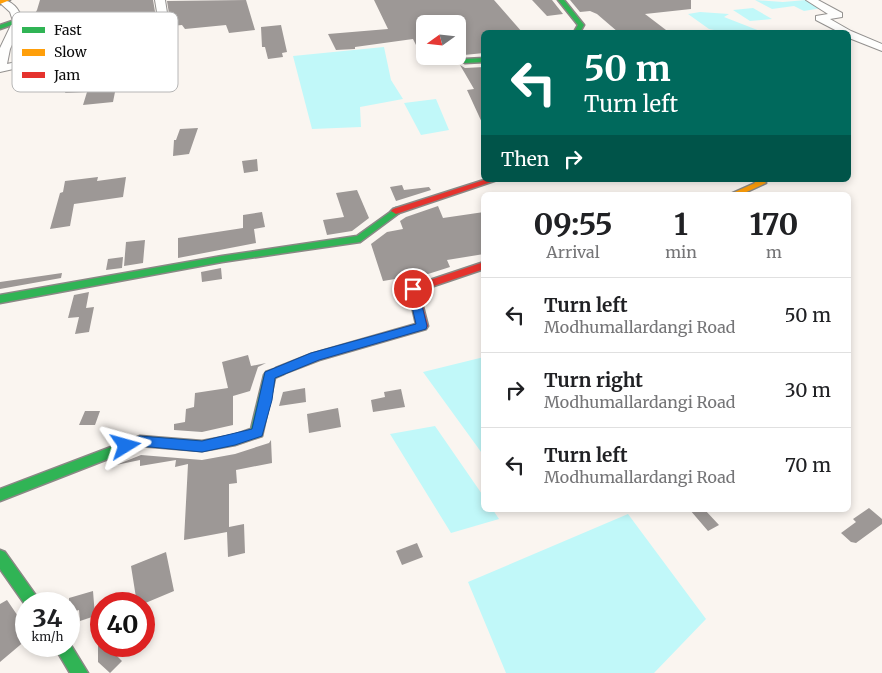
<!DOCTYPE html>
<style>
body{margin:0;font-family:Merriweather,serif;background:#f6f6f6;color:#202124;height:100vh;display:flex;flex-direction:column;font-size:19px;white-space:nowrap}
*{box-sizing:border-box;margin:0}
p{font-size:16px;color:#757577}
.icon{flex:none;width:28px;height:28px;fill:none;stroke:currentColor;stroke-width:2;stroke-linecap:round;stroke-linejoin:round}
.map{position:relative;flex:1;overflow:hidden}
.sheet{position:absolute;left:481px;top:192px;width:370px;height:320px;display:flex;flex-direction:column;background:#fff;border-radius:8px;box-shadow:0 2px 8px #0003}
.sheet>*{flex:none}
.hud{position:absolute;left:481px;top:30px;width:370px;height:152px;border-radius:8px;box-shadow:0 2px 8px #0003;background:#00695c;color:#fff;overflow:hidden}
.needle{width:32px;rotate:255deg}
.tools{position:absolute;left:416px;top:15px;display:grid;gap:10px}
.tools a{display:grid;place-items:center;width:50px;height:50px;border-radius:8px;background:#fff;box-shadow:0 2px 8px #0003;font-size:25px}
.speed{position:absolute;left:15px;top:592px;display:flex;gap:10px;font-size:25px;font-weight:700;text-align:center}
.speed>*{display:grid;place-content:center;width:65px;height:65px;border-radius:50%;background:#fff;box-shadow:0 2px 8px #0003;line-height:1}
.speed small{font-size:12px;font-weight:400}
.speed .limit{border:8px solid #d22;background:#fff;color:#111}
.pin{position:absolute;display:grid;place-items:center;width:42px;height:42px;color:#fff;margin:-21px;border:2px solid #fff;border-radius:50%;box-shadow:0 1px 5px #0007}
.me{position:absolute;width:55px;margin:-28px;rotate:82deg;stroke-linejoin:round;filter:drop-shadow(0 0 4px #0008)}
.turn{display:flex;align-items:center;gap:18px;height:105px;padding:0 20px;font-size:22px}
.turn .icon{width:65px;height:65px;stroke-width:2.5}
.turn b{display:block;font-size:35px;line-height:42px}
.then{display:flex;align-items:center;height:48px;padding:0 20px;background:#0003;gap:10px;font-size:19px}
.eta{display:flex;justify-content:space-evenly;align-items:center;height:85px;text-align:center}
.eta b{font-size:30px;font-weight:700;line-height:35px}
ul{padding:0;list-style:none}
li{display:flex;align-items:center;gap:15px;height:75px;padding:0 20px;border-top:1px solid #e0e0e0}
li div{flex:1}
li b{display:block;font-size:19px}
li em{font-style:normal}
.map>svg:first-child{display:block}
.water{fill:#c1f8f9}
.building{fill:#9d9896}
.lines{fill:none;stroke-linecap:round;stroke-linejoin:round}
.street-casing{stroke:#93918f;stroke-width:2}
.fast-casing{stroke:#8a8885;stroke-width:3}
.slow-casing{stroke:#8a8885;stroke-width:3}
.jam-casing{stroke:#8a8885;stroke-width:3}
.street{fill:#fefefd;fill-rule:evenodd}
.fast{fill:#30b455;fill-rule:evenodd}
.slow{fill:#ff9f0a;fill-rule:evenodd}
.jam{fill:#e5322d;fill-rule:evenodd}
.route{fill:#1a73e8;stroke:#114b97}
.key{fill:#fff;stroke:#b6b6b6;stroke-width:1}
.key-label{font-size:14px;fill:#0c0c0c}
</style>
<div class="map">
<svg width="882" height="673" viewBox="0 0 882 673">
<rect width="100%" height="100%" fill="#faf5f0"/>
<path class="water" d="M755,0L783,2L806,0L822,8L804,11L794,6L772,9Z
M753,8L772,19L750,21L733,10Z
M700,12L729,14L724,17L760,31L724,32L709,29L688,14Z
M384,47L391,80L403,99L360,107L361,127L312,129L293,56Z
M436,99L449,130L421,135L404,103Z
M484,357V456L423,372Z
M435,426L484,497V510H493L499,519L451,533L390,434Z
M628,514L706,619L654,673H506L468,582Z"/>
<path class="building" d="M40,0H153L158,29L14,61L12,50L21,30L26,29L37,10Z
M246,0L255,30L229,33L226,25L185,29L182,25L171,26L167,1Z
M374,0H494L522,32H484V53L464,55L458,42V24H425V63L413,39L355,47V49L336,50L328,34L388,29Z
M532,0H552L563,14L547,16Z
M570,0H691V9L645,14L666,30L618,32L597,14L590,11L580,12Z
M281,25L287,52L282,53L283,57L268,59L265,47H262L261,27Z
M146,41L145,45L120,50L112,76H116L115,83L117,82L113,102L83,105L87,92L65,93L78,59L44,67L42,64Z
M460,65L465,68L484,67V127L467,90L474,89Z
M198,128L189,154L173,156L174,140H176L180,129Z
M257,159L258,171L244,173L242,161Z
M98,177L97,181L126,177L123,197L74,204L70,226L50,229L60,193L63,192L65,181Z
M402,185L404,190L429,187L431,190L396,201L390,187Z
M357,190L369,218L352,231L327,235L323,220L344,217L336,193Z
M438,206L443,218L484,212V254L447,260L450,267L403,282L401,278L383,281L371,244L387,232L403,229L400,221L406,217Z
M262,212L265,227L254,229L256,243L178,258V238L243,228V215Z
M145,240L143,263L124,266L126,242Z
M123,257L122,268L106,270L108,259Z
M221,268L222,279L202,282L201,272Z
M62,273L61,278L0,289V282Z
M89,292L86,308L94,307L89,332L75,334L79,317L68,318L74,295Z
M248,355L251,366L266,363L258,367L250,391L233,396V425L202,432L174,430V424L185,422L186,409L194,407L195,393L228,388L222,362Z
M305,388L306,402L279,406L283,392Z
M401,389L405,407L373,412L371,400L385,397L384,392Z
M338,408L341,427L309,433L307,414Z
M85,411H100L95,425H79Z
M271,440L272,463L236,470L237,483L229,484V527L244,524L245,553L228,557L227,532L184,540L188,464L175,467L176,460L140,466V460L116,465L141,455L202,460L235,454L269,443Z
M869,508L882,519V524L856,543L851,542L841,533L856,522L853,519Z
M690,510H705L719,525L708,531Z
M417,543L423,557L402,565L396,551Z
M166,552L174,591L143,604H137L131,566Z
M93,591L95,616L80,621L79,610L69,613V598Z
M7,600L26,628V640L0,662V604Z
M98,646H116V655L122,661L110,673L98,662Z"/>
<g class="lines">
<defs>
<path id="street" d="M0,0C13,0 19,9 23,21L10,49L7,64L160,30L155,0H165L170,32L165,35L0,72V48L13,21L10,12L0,3Z
M806,0H818L842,13V17L830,19L851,31L882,44V51L849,38V32H839L816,20V16L828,14Z"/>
<path id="fast" d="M558,0H564L584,25L580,32H574L578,25Z
M18,19L21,21L20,22L0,29V25Z
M484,58V62L465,63L462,61L465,59Z
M396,208L399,209V213L360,242L222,262L0,303V295L222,256L357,236Z
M280,367L284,368L286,371L284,374L275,378L262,436L235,445L202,451L141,446L0,501V489L140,436L202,441L234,435L251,429L264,375L266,372Z
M0,550L5,552L42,604H26V606L0,569Z
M69,642L88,673H70L54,646H69Z"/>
<path id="slow" d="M0,0H10L0,4Z
M753,180H763L766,183L740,195H728L755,183Z"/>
<path id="jam" d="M484,180H497L399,213L396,214L391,211L393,209Z
M484,262V269L419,291L428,326L426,329L319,360L280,375L276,374L274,371L276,368L311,354L416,324L408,289L409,287Z"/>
</defs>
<use href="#street" class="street-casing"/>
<use href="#fast" class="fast-casing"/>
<use href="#slow" class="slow-casing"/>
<use href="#jam" class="jam-casing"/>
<use href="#street" class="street"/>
<use href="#fast" class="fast"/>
<use href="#slow" class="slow"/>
<use href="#jam" class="jam"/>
</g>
<path class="route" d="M413,285L418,289L427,326L426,329L319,360L275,378L272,400L262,436L235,445L202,452L140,446L126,451L122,450L120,446L122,442L140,436L202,441L252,429L265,372L311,353L416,324L408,289Z"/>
<rect x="12" y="12" width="166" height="80" rx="8" class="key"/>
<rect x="22" y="27" width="23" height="6" fill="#30b455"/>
<rect x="22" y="49" width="23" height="7" fill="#ff9f0a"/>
<rect x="22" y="72" width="23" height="6" fill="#e5322d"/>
<g class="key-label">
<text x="54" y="35">Fast</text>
<text x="54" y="57">Slow</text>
<text x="54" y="80">Jam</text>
</g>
</svg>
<div class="tools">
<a><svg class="needle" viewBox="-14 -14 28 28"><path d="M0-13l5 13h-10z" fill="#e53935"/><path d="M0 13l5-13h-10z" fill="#757577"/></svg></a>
</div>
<div class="speed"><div>34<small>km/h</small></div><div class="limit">40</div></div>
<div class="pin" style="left:413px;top:289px;background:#d93025"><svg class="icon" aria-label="arrive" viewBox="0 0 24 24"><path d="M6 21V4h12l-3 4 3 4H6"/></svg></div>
<svg class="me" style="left:126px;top:446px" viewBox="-20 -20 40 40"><path d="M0-17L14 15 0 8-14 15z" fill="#1a73e8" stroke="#fff" stroke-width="4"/></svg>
<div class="hud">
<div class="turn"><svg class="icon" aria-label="left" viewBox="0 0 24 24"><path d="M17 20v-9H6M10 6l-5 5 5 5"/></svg><div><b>50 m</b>Turn left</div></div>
<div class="then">Then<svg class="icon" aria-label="right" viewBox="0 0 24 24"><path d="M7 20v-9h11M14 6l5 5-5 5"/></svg></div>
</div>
<section class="sheet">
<div class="eta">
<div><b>09:55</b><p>Arrival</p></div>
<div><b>1</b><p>min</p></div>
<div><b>170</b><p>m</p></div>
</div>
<ul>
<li><svg class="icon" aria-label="left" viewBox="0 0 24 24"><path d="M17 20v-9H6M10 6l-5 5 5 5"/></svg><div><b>Turn left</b><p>Modhumallardangi Road</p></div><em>50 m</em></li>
<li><svg class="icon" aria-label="right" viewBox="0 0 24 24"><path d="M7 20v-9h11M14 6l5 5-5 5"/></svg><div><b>Turn right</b><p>Modhumallardangi Road</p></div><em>30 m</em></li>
<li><svg class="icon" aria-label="left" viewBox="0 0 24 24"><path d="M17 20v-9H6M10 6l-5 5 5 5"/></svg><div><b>Turn left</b><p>Modhumallardangi Road</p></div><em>70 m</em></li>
</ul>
</section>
</div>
